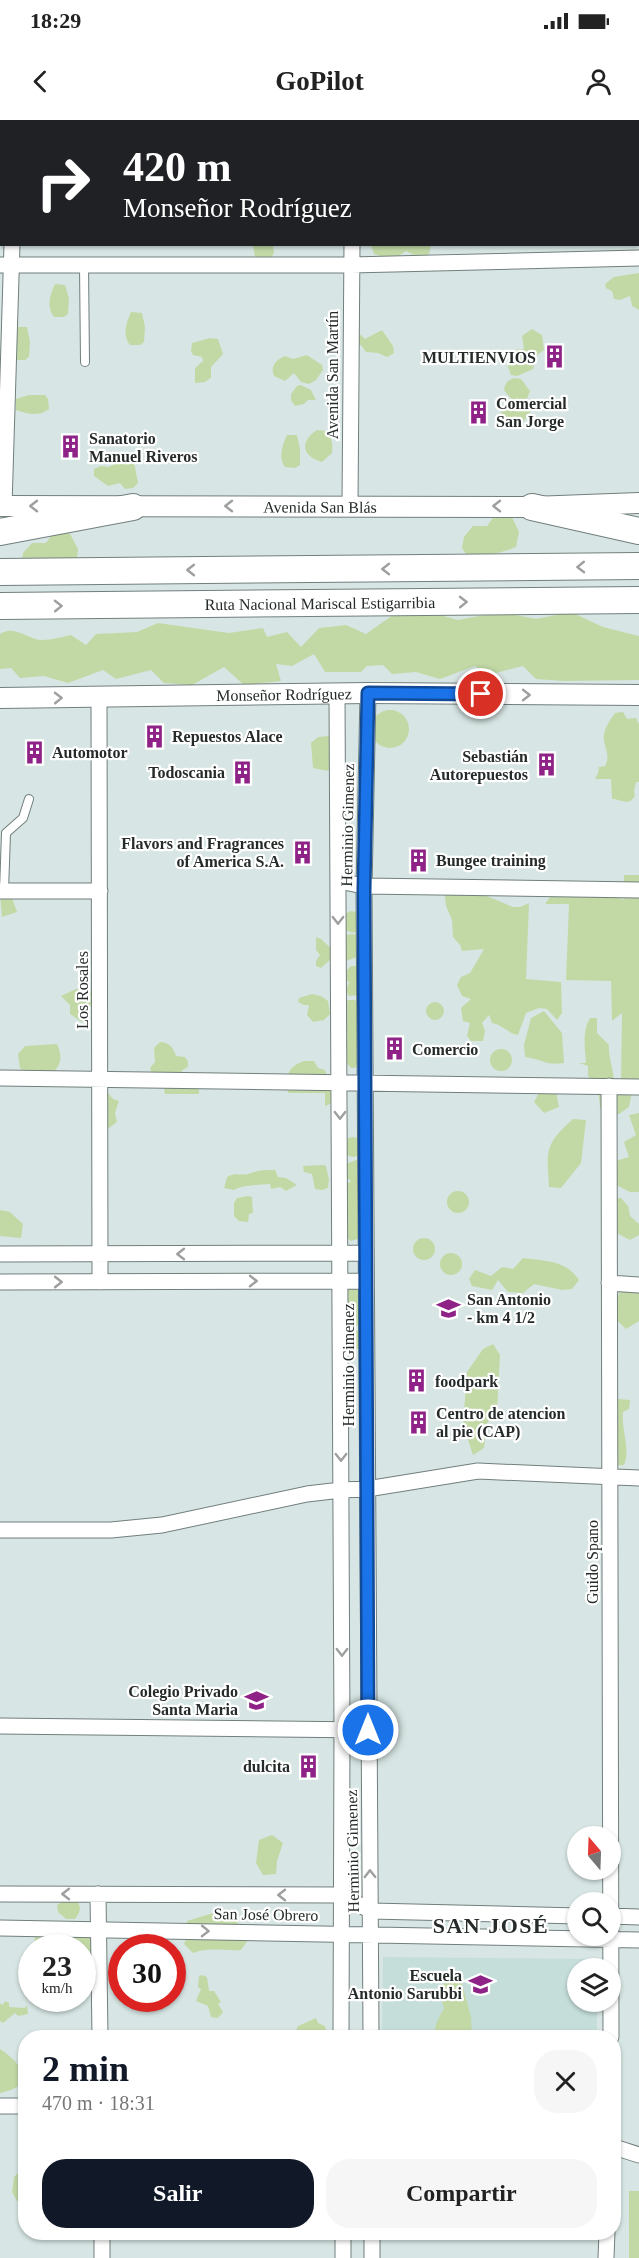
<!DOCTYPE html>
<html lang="es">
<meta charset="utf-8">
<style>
body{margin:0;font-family:Georgia,serif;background:#f6f6f6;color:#222;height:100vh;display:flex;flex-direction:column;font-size:22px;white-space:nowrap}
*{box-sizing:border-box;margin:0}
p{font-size:20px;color:#767676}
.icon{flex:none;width:33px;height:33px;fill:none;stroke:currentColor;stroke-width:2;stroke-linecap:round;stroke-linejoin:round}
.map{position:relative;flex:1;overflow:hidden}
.sheet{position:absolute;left:18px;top:1910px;width:603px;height:210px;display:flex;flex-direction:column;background:#fff;border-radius:24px;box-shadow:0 2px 4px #0004}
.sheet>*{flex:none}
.guide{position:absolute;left:0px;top:0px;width:639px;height:126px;box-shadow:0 2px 4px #0004;background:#202124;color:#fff;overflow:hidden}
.needle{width:39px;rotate:341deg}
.fabs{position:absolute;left:567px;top:1706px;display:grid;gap:12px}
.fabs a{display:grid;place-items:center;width:54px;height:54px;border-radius:50%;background:#fff;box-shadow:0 2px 4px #0004;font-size:30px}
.speed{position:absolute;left:18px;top:1814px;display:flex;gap:12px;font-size:30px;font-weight:700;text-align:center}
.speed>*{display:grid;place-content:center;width:78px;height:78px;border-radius:50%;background:#fff;box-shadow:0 2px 4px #0004;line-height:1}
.speed small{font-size:15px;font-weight:400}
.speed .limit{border:9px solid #d22;background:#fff;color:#111}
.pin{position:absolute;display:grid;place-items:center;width:51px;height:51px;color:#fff;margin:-26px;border:3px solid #fff;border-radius:50%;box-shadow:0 2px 6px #0007}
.me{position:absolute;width:66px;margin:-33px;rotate:0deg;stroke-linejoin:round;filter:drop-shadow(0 0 4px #0008)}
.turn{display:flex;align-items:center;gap:21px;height:126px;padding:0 24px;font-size:27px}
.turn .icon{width:78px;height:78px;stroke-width:2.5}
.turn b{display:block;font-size:42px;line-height:51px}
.round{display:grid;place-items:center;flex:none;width:63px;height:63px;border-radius:24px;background:#f6f6f6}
.overview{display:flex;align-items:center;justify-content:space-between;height:102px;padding:0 24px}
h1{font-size:36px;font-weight:600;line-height:45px;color:#111827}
.action{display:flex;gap:12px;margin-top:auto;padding:12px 24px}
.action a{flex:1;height:69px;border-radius:24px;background:#111827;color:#fff;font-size:24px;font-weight:600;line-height:69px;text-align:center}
.action a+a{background:#f6f6f6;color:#222}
.status{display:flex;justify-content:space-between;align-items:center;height:42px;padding:0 30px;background:#fff;direction:ltr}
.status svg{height:16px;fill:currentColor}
header{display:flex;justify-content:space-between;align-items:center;height:78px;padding:0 24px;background:#fff;font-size:27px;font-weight:600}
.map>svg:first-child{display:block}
.built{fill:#c5deda}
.green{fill:#c2d9a6}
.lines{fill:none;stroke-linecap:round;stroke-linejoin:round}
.service-casing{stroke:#717f7d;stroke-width:10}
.minor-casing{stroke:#717f7d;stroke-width:17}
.tertiary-casing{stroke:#717f7d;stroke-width:22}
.trunk-casing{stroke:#717f7d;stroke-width:28}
.service{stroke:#fff;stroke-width:8}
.minor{stroke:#fff;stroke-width:15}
.tertiary{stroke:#fff;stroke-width:20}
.trunk{stroke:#fff;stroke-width:26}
.oneway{stroke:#9da09f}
.route-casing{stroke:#114b97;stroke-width:15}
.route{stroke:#1a73e8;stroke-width:10}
.labels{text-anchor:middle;stroke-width:4.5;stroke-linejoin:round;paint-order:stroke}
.poi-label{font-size:16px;font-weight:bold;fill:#252b2a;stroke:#fff;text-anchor:start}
.street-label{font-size:16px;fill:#252b2a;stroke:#fff}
.district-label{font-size:22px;font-weight:bold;letter-spacing:1.5px;fill:#252b2a;stroke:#fff}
</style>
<div class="status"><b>18:29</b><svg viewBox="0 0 49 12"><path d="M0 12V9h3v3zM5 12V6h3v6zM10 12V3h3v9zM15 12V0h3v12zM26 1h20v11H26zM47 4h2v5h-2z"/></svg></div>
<header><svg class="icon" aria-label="back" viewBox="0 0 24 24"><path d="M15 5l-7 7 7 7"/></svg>GoPilot<svg class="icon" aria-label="person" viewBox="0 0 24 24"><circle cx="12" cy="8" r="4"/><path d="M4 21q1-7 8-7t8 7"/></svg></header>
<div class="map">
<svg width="639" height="2138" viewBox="0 0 639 2138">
<rect width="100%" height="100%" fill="#d7e6e4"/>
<path class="built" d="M383,1837L598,1839V1848H578V1881H597V1917H382Z"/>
<path class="green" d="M253,125H273L274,133L271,138L265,141L255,137Z
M371,125H431L429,134L420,138L406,131C392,141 390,139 374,134Z
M639,153V190L632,186L630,176L620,180L614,179L612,171L606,168L605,164L614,157Z
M55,164L65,165L69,178L68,194L64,197H54C46,186 50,175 55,164Z
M131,192L142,193L145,207L144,222L140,225H130C122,215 126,203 131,192Z
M16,207H27L30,221L29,237L25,240H15Z
M354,209L365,219L382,210L393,226L394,233L387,237L378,233L366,232L361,225L358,227Z
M532,209L542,215L544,230L537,235L533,249L517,256L511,255L507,244L508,236L513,230L524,229L522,216Z
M210,218L218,219L223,234L211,247V258L205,262L195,263V248L203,241L202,237L193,235L191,231L192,223Z
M307,235L322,245L323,250L316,260L309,264L301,262L294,253L285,261L274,256C270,246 276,240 285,236L293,239Z
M514,258L521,259L530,271L527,279L530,293L519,307L514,309L505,301L501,294L503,287L512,280L504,270C505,263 508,260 514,258Z
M301,265L311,270L316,280H308L304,284L295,286L291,280V274L297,266Z
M29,275H45L48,279L49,289C39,297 27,294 16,290V279Z
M317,310L327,311C332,318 333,324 332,333L322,342C302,336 299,322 317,310Z
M287,315H297L300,329V345L295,348L285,347C278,337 282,326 287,315Z
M128,337H133L138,363L133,368L125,369L120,363L108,366L94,356V349L101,346L109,347Z
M503,393L512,397L519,412L516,427C502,433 481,438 466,434L462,428L464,417L473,406H487L492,399Z
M62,410L70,414L78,429L77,439L21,445L23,433L32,423H46L51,416Z
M400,490L429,492L458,500L484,495L511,494L536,499L571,492L603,507L639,516V560L564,561L536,559L523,546L488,555L475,546L440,559L416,552L392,554L383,545L367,546L361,552H325L314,534L292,546L276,544L281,561L244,565L224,547L192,565L164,563L151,550L116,559L103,550L68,563L44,556L20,558L11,548L0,549V514C15,504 28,520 42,520C51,520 62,517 71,515L86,525L96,514L137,512L158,503L229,513L263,508L267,517L287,512L301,527L319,508L346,505L366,514Z
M371 609a19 19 0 1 1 38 0a19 19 0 1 1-38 0Z
M623,592L627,599L636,598L639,604V662H636L634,671L635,676C628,687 622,679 612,679L611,659H595L598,653L599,647L605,646C610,636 606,631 604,621C602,612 609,601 615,593Z
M329,616C335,626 334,641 328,651L313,648L311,623L318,617Z
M624,755H639V963L621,962L622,893L612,901L611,861L566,860L569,784H545L556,769L616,775L623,780Z
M444,767L482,774L513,787H520L529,783L526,859L561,862L562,893L557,900L547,889L539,888L526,893L518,915C507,913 503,905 492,903L489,895L482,903L485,911L483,921H471L467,916L470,903L463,901L461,888L471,879L462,876L457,865L461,857L470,853L484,829L462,831L460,825L453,817L452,800L446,786Z
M10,772L17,792L2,797L0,773Z
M350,791L357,792L360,810C354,814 349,813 343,808L344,795Z
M354,814L357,815V837L346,841L344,815Z
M316,817L321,819L334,831L332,838L321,848L316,846V841L320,835L316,830Z
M351,846H357L361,850L359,875L349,876L346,871L349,862L345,860L344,853Z
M76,869L91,870L95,875L90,887L88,906L70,894V885L61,876Z
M312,874L321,876L328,881L330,894L324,900L313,902L307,895L309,885H304L298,882L299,878Z
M348,880H355L360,887L359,941L355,948H351L344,940V918L348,915L342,907L345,884Z
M426 891a9 9 0 1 1 18 0a9 9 0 1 1-18 0Z
M544,891L562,913L564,943C546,946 542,939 525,937L524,925L531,898Z
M590,898H597V913L609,925C608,936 613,948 614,960L597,963L588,956V946L579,943H586C585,928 582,911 590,898Z
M160,922C170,923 173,927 176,936L185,937L188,942V947L181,951C191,956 200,962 199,974H165L164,969L170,962L152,954L150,948L155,942L154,928Z
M57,924C62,936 62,942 54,952L31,955L20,948L18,934L25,926Z
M490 940a11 11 0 1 1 22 0a11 11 0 1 1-22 0Z
M304,941H314L318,948L325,950L333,975L330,984L325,986V973H288C287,955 286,948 304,941Z
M555,966L559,987L544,993L534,982L540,971Z
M598,966L633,967L629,987L619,994H605L600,988Z
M108,973L113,979L119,981L115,993L117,1002L109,1008L105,1005L104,974Z
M639,993V1072H630L616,1065L609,1043L629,1037L624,1022L636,1015L629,995Z
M573,999L586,1000L581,1043L561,1068L549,1067C547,1030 544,1025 573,999Z
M343 1027a10 10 0 1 1 20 0a10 10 0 1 1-20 0Z
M356,1040L360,1041L362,1059L358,1061L361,1064V1118L351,1121L345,1116V1103L349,1100L346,1097V1083L348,1081L345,1078V1065L351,1061L346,1057V1044Z
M324,1045L326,1046L329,1060L328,1068L322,1070L315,1069L312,1054L304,1052L303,1046Z
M268,1050H275L278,1057L286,1058L297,1065L286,1071L280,1067L271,1069L270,1064C261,1065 241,1065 234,1070L224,1068L227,1057C237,1052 240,1056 248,1054C254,1052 260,1050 268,1050Z
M447 1082a11 11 0 1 1 22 0a11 11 0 1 1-22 0Z
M248,1076L252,1077L253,1093L249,1094L248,1102L239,1101L234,1096V1083L237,1078Z
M616,1078H621L628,1086L630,1096L639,1104V1115L630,1120L603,1106L602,1092Z
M0,1090L10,1092L23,1104L21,1118L0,1116Z
M413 1129a11 11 0 1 1 22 0a11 11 0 1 1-22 0Z
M440 1144a11 11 0 1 1 22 0a11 11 0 1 1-22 0Z
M523,1138C545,1141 566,1140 579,1160L572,1169L562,1170L534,1164L523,1173L508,1172L498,1160L492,1170L472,1166L469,1159L475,1150L491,1156L502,1147L513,1149Z
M359,1165L362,1184L358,1186L361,1188V1204L354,1207L347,1205L345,1189L350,1186L346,1182V1168Z
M626,1167L639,1169V1201L626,1209L613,1197L619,1173Z
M344 1220a10 10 0 1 1 20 0a10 10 0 1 1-20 0Z
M493,1224L500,1235L497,1292L487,1303L484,1328L473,1335L463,1304L467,1252L483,1229Z
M618,1279L630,1280L629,1289L623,1292C621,1309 631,1330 624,1345L613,1346L609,1291Z
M272,1715L283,1723L277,1741L276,1754L263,1755L256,1743L259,1720Z
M65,1780L77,1781C82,1788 80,1792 75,1799H66L58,1792L57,1785Z
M223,1790C236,1797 240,1807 250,1817L241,1830C225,1831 208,1827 193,1833L184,1824L187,1817V1801Z
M36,1813L95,1814C92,1823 93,1835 89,1841L93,1850L91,1854L83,1855L82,1827H33Z
M202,1855L207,1857L209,1871H214L221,1882L218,1884L223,1892L218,1898L211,1897L208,1886L196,1881L201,1869L198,1867L199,1856Z
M449,1861L462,1863L471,1897L472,1917H435C433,1907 439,1898 444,1888L438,1867Z
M6,1881L9,1883V1887L25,1888L27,1885L28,1894L18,1896L15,1893L3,1903L0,1901V1883L2,1885Z
M316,1898L318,1903L325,1906L327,1914L326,1917H293L298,1906Z
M0,1929C11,1936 26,1950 25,1963L11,1970L0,1973Z
M19,2052L25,2053V2080L17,2081L12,2072L14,2057Z
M629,2071H639V2138H629Z"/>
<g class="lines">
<defs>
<path id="service" d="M84,145L85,242
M4,771L6,713L23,698L29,679"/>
<path id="minor" d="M16,2V0
M356,2V0
M0,145H351L639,138
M350,385L352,124
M4,386L12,124
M368,573L364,769L371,1917
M337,574L342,1609L341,1917
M99,577L100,1162
M338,761L364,766L639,770
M0,771H100
M0,958L639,967
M609,966L611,1917
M0,1134L365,1133
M0,1162L366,1161
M609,1163L639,1165
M0,1410H111L162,1405L307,1374L341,1370L367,1369L478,1351L639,1358
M0,1606L368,1610
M0,1774L341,1775L371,1791L578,1796
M98,1774L100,1917
M610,1796L639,1797
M0,1808L639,1820
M0,1986H26
M614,2027L639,2035
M102,2112V2138
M343,2112V2138
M372,2112V2138
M606,2138L607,2112"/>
<g id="tertiary">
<path id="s1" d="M0,386L532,387L639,383"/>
<path id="s2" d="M0,578L368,573L639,575"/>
</g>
<g id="trunk">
<path d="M532,387L639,411"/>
<path d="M0,412L133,387"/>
<path d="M0,452L639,446"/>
<path id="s3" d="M0,486L639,480"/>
</g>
</defs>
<use href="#service" class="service-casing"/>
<use href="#minor" class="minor-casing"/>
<use href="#tertiary" class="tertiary-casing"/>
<use href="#trunk" class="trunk-casing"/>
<use href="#service" class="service"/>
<use href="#minor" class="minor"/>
<use href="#tertiary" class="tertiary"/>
<use href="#trunk" class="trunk"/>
</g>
<defs><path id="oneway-chevron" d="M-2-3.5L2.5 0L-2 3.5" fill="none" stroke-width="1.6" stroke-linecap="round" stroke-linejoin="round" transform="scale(1.5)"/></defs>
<g class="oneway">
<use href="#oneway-chevron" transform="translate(34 386) rotate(-180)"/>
<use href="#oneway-chevron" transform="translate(229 386) rotate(180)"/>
<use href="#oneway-chevron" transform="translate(497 386) rotate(-180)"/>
<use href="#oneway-chevron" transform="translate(581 447) rotate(179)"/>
<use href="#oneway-chevron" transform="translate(386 449) rotate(180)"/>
<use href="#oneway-chevron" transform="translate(191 450) rotate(180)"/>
<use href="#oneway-chevron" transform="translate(463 482) rotate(-1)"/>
<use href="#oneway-chevron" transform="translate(58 486) rotate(-1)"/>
<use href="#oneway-chevron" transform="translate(526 575)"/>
<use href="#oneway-chevron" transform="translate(58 578) rotate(-1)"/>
<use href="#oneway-chevron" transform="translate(338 800) rotate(90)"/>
<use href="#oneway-chevron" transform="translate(340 995) rotate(90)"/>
<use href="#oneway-chevron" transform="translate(181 1134) rotate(180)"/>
<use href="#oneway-chevron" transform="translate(253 1161)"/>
<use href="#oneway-chevron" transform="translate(58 1162)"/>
<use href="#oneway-chevron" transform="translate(341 1337) rotate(90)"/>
<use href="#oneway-chevron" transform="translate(342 1532) rotate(90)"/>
<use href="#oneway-chevron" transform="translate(370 1754) rotate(-91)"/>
<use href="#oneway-chevron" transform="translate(66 1774) rotate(-180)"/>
<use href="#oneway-chevron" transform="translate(282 1775) rotate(-180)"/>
<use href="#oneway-chevron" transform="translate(205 1811) rotate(1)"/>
</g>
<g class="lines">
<defs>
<path id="route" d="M368,1610L364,769L368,573L481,574"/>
</defs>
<use href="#route" class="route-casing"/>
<use href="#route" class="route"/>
</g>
<defs>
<symbol id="building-bare" viewBox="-9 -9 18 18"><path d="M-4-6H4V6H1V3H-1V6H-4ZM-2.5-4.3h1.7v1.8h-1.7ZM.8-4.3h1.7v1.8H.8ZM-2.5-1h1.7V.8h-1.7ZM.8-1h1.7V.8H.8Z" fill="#8e2286" stroke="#fff" stroke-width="2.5" paint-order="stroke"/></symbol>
<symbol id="school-bare" viewBox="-9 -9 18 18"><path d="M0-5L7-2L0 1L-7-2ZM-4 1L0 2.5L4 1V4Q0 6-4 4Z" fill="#8e2286" stroke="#fff" stroke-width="2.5" paint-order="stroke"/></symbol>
</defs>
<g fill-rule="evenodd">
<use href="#building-bare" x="538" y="220" width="33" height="33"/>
<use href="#building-bare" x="462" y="276" width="33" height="33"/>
<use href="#building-bare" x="54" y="310" width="33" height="33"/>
<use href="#building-bare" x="138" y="600" width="33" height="33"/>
<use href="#building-bare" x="18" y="616" width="33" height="33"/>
<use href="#building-bare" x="530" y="628" width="33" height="33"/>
<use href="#building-bare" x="226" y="636" width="33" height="33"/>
<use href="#building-bare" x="286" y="716" width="33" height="33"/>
<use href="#building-bare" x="402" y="724" width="33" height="33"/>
<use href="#building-bare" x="378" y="912" width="33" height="33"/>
<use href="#school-bare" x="432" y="1172" width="33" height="33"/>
<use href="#building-bare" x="400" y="1244" width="33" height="33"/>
<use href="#building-bare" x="402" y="1286" width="33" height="33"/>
<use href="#school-bare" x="240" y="1564" width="33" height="33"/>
<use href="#building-bare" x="292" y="1630" width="33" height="33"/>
<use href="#school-bare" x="464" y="1848" width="33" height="33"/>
</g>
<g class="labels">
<g class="poi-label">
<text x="536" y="243" text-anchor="end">MULTIENVIOS</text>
<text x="496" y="289">Comercial<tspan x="496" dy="18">San Jorge</tspan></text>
<text x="89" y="324">Sanatorio<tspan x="89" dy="18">Manuel Riveros</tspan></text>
<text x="172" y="622">Repuestos Alace</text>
<text x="52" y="638">Automotor</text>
<text x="528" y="642" text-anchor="end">Sebastián<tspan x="528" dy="18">Autorepuestos</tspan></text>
<text x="225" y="658" text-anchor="end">Todoscania</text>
<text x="284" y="729" text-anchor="end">Flavors and Fragrances<tspan x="284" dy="18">of America S.A.</tspan></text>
<text x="436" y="746">Bungee training</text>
<text x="412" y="935">Comercio</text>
<text x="467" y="1185">San Antonio<tspan x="467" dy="18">- km 4 1/2</tspan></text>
<text x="435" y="1267">foodpark</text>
<text x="436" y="1299">Centro de atencion<tspan x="436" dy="18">al pie (CAP)</tspan></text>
<text x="238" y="1577" text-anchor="end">Colegio Privado<tspan x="238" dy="18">Santa Maria</tspan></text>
<text x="290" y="1652" text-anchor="end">dulcita</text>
<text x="462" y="1861" text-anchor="end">Escuela<tspan x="462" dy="18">Antonio Sarubbi</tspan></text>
</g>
<g class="street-label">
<text transform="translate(332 255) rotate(-90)" y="6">Avenida San Martín</text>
<text dy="6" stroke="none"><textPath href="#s1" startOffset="320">Avenida San Blás</textPath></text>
<text dy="6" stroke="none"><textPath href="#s3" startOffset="320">Ruta Nacional Mariscal Estigarribia</textPath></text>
<text dy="6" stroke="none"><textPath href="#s2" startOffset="284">Monseñor Rodríguez</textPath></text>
<text transform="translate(347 705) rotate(-89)" y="6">Herminio Gimenez</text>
<text transform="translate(82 870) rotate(-90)" y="6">Los Rosales</text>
<text transform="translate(348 1245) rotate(-90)" y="6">Herminio Gimenez</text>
<text transform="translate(592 1442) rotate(-90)" y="6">Guido Spano</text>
<text transform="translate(352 1731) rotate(-91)" y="6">Herminio Gimenez</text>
<text transform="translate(266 1794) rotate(1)" y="6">San José Obrero</text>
</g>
<g class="district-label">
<text x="491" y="1813">SAN JOSÉ</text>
</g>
</g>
</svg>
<div class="fabs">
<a><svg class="needle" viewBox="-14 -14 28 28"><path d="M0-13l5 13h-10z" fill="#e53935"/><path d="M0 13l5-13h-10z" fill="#767676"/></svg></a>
<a><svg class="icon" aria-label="search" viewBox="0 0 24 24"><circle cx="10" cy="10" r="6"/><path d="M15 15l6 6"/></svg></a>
<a><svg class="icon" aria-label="layers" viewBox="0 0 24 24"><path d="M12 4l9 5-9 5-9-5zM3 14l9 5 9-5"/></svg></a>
</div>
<div class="speed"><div>23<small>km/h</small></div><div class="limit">30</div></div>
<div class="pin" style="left:481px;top:574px;background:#d93025"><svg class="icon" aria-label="arrive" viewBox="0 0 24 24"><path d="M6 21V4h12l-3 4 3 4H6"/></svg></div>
<svg class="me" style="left:368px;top:1610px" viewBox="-20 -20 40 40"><circle r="17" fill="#1a73e8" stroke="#fff" stroke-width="3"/><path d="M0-11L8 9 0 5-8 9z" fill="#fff"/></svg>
<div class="guide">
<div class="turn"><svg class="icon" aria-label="right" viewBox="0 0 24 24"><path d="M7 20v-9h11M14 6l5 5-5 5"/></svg><div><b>420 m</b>Monseñor Rodríguez</div></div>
</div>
<section class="sheet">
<div class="overview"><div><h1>2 min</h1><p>470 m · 18:31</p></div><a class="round"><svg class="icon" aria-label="close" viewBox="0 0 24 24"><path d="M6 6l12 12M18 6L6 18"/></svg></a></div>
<div class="action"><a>Salir</a><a>Compartir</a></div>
</section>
</div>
